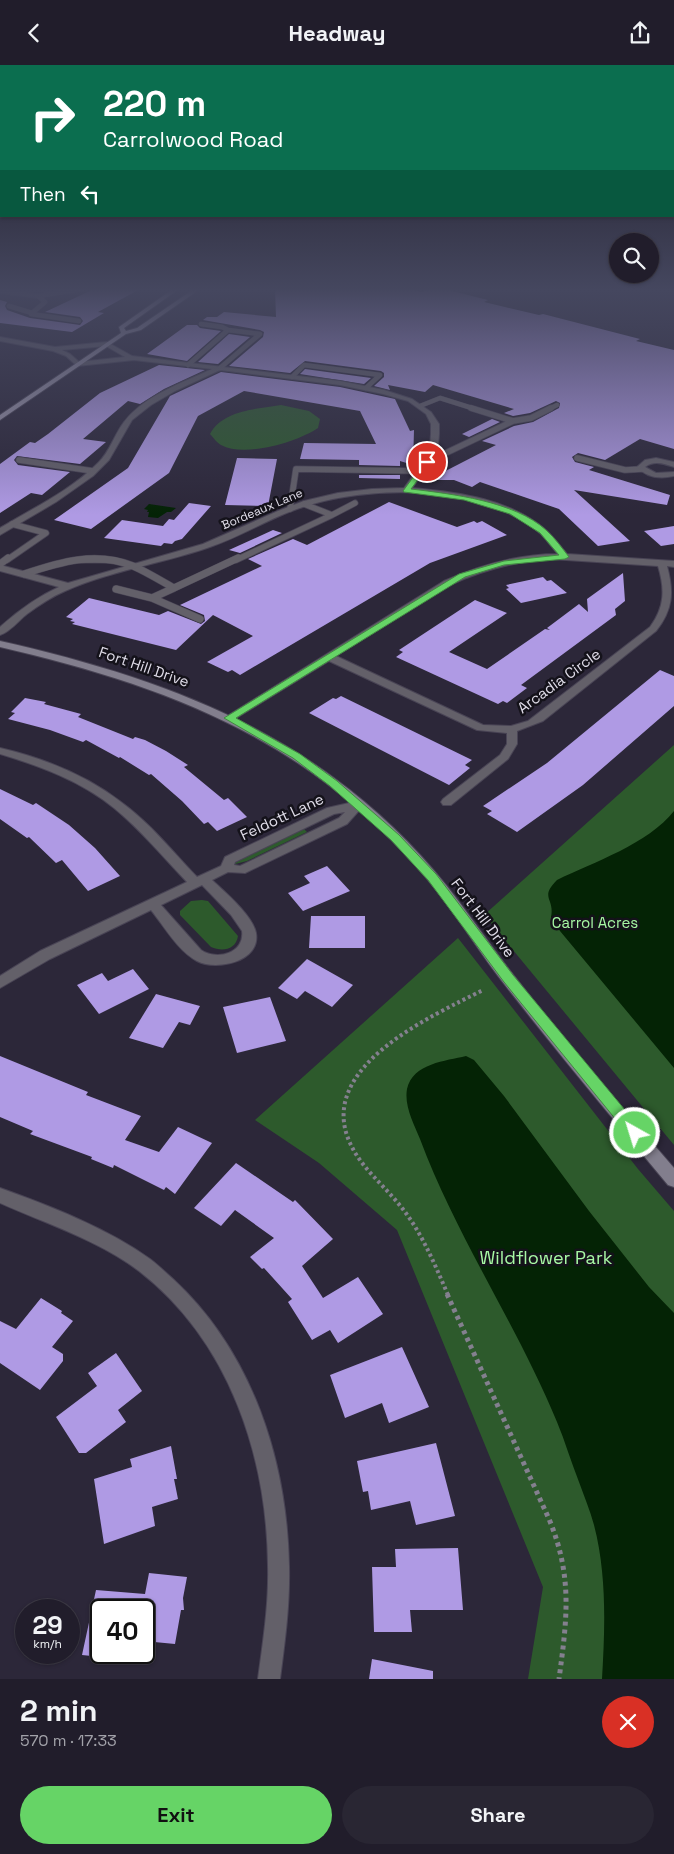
<!DOCTYPE html>
<meta charset="utf-8">
<style>
body{margin:0;font-family:"Space Grotesk",sans-serif;background:#292633;color:#f1f3f6;height:100vh;display:flex;flex-direction:column;font-size:19px;white-space:nowrap}
*{box-sizing:border-box;margin:0}
p{font-size:16px;color:#a2a2a9}
.icon{flex:none;width:28px;height:28px;fill:none;stroke:currentColor;stroke-width:2;stroke-linecap:round;stroke-linejoin:round}
.map{position:relative;height:1614px;overflow:hidden}
.details{display:flex;flex-direction:column;background:#211d2b;flex:1}
.details>*{flex:none}
.guide{position:absolute;left:0px;top:0px;width:675px;height:152px;box-shadow:0 1px 4px #0004,0 0 0 1px #3e3b47;background:#0b6e4f;color:#fff;overflow:hidden}
.controls{position:absolute;left:609px;top:168px;display:grid;gap:10px}
.controls a{display:grid;place-items:center;width:50px;height:50px;border-radius:50%;background:#211d2b;box-shadow:0 1px 4px #0004,0 0 0 1px #3e3b47;font-size:25px}
.speed{position:absolute;left:15px;top:1534px;display:flex;gap:10px;font-size:25px;font-weight:700;text-align:center}
.speed>*{display:grid;place-content:center;width:65px;height:65px;border-radius:50%;background:#211d2b;box-shadow:0 1px 4px #0004,0 0 0 1px #3e3b47;line-height:1}
.speed small{font-size:12px;font-weight:400}
.speed .limit{border:2px solid #111;border-radius:8px;background:#fff;color:#111}
.pin{position:absolute;display:grid;place-items:center;width:42px;height:42px;color:#fff;margin:-21px;border:2px solid #fff;border-radius:50%;box-shadow:0 1px 5px #0007}
.me{position:absolute;width:55px;margin:-28px;rotate:321deg;stroke-linejoin:round;filter:drop-shadow(0 0 4px #0008)}
.turn{display:flex;align-items:center;gap:18px;height:105px;padding:0 20px;font-size:22px}
.turn .icon{width:65px;height:65px;stroke-width:2.5}
.turn b{display:block;font-size:35px;line-height:42px}
.then{display:flex;align-items:center;height:48px;padding:0 20px;background:#0003;gap:10px;font-size:19px}
.round{display:grid;place-items:center;flex:none;width:52px;height:52px;border-radius:26px;background:#292633}
.overview{display:flex;align-items:center;justify-content:space-between;height:85px;padding:0 20px}
h1{font-size:30px;font-weight:600;line-height:38px}
.cta{display:flex;gap:10px;margin-top:auto;padding:10px 20px}
.cta a{flex:1;height:58px;border-radius:30px;background:#66d466;color:#111;font-size:20px;font-weight:600;line-height:58px;text-align:center}
.cta a+a{background:#292633;color:#f1f3f6}
header{display:flex;justify-content:space-between;align-items:center;height:65px;padding:0 20px;background:#211d2b;font-size:22px;font-weight:600}
.map>svg:first-child{display:block}
.green{fill:#2d5a2c}
.water{fill:#042305}
.building{fill:#af9ae4}
.lines{fill:none;stroke-linecap:round;stroke-linejoin:round}
.lane-far2-casing{stroke:#494455;stroke-width:5}
.lane-far1-casing{stroke:#494455;stroke-width:7}
.lane-casing{stroke:#494455;stroke-width:8}
.street-casing{stroke:#494455;stroke-width:2}
.secondary-casing{stroke:#494455;stroke-width:2}
.primary-casing{stroke:#494455;stroke-width:2}
.path-far1{stroke:#84808f;stroke-width:4;stroke-dasharray:3 3;stroke-linecap:butt}
.path{stroke:#84808f;stroke-width:5;stroke-dasharray:4 4;stroke-linecap:butt}
.lane-far2{stroke:#636069;stroke-width:4.5}
.lane-far1{stroke:#636069;stroke-width:5.5}
.lane{stroke:#636069;stroke-width:7}
.street{fill:#636069;fill-rule:evenodd}
.secondary{fill:#827e8d;fill-rule:evenodd}
.primary{fill:#9a95a8;fill-rule:evenodd}
.route{fill:#66d466;stroke:#428a42}
.labels{text-anchor:middle;stroke-width:5;stroke-linejoin:round;paint-order:stroke}
.far-street-label{font-size:12px;fill:#e0dde9;stroke:#14121a}
.street-label{font-size:15px;fill:#e0dde9;stroke:#14121a}
.park-label{font-size:15px;fill:#a7f8a4;stroke:#14121a}
.near-park-label{font-size:18px;fill:#a7f8a4;stroke:#14121a}
</style>
<header><svg class="icon" aria-label="back" viewBox="0 0 24 24"><path d="M15 5l-7 7 7 7"/></svg>Headway<svg class="icon" aria-label="share" viewBox="0 0 24 24"><path d="M12 15V3M7 8l5-5 5 5M5 13v7h14v-7"/></svg></header>
<div class="map">
<svg width="674" height="1614" viewBox="0 0 674 1614">
<rect width="100%" height="100%" fill="#2c2739"/>
<path class="green" d="M281,340L309,346L320,354L318,363C297,377 245,393 221,380C217,378 213,372 210,369C223,345 257,344 281,340Z
M674,680V1080L484,850Z
M304,764L307,767L247,796L235,799L234,798Z
M202,835L208,836L238,871C236,885 222,887 211,882L180,850V846L191,836Z
M458,873L638,1104L674,1146V1614H528L543,1522L397,1165L319,1098L255,1055Z"/>
<path class="water" d="M149,439L176,443L171,447H167L158,453L148,452L149,447H147L148,445L144,444Z
M674,746V1003L560,866L551,852C555,833 539,833 557,815C594,797 648,779 674,746Z
M466,991L474,995L504,1031L589,1146L649,1222L674,1248V1614H602C605,1563 607,1510 594,1460C590,1445 584,1431 579,1417C571,1397 565,1376 557,1357C517,1260 457,1173 420,1074C414,1059 404,1041 407,1024C413,998 446,996 466,991Z"/>
<path class="building" d="M94,224H140L98,247L104,248L72,267L0,258V235L7,237L5,241L7,245L30,253L80,260L83,256L80,252L45,247Z
M275,224H410L422,227L431,224H444L488,235L484,237L539,250L543,249L640,274L636,276L674,285V384L640,374L605,395L578,388L572,392L575,397L594,402L589,405L670,430L667,440L574,425L630,476L598,481L559,444L480,417L472,422L454,415H428L496,380L482,376L514,361L533,357L559,343L560,338L556,336L530,348L513,351L504,348L514,344L433,320L425,327L388,320L390,325L374,321L384,312V308L381,306L305,296L290,308L229,301L263,272L264,267L260,265L203,255L207,252H217L224,247L276,252Z
M187,260H197L200,263L221,266L187,296L147,289Z
M229,269L250,272L218,299L198,297Z
M159,300L205,305L164,324L140,339L128,336L83,374L106,377L80,399L17,391L14,395L18,400L70,407L42,430L31,428L0,448V399L30,377L35,378L48,369L100,328Z
M305,304L371,313L364,319L300,309Z
M221,307L340,322L395,334L410,366L414,365L413,400L400,396V401L359,400V395L300,394L304,378L376,379L360,346L244,326L198,351L169,408L91,464L54,455L128,403L170,331Z
M492,354L500,357L469,372L462,369Z
M237,393L277,394L268,441L225,440Z
M359,410H400V414L359,413Z
M389,437L457,462L474,456L477,458L482,456L507,470L430,498L240,610L232,605L228,607L207,597L253,571L213,550L176,585L72,559L75,557L70,556L73,554L66,552L89,533L159,550L168,546L201,559L205,556L204,550L180,540L262,501L248,494L293,474L307,480Z
M189,438L211,441L182,474L175,476L172,479L164,478L161,481L104,473L122,455L163,461L169,454L174,455Z
M674,461V479L661,481L644,466Z
M273,465L282,468L240,488L229,485Z
M623,508L625,536L615,544L616,550L521,620L527,623L507,638L503,636L498,639L396,592L403,587L399,585L475,535L507,548L449,587L487,604L545,564L550,565L547,563L579,539L588,547L587,534Z
M543,512L547,516L551,515L567,528L521,538L506,524L509,523L506,520Z
M660,605L674,611V641L583,720L517,767L487,749L492,746L483,741L547,698Z
M341,631L472,695L465,700L470,703L449,720L309,648L333,633L336,634Z
M25,633L46,637L44,639L81,649L78,652L133,674L135,672L145,675L166,686L188,700L184,702L224,735L228,733L247,752L217,766L208,757L204,759L182,736L151,709L149,710L120,692L119,693L86,675L83,677L50,665L8,654L15,648L11,647Z
M0,724L33,740L36,738L69,760L95,783L120,811L88,826L62,795L56,798L29,772L27,773L0,754Z
M327,801L350,826L303,846L288,828L310,818L304,811Z
M311,851H365V883H309Z
M307,894L353,920L332,942L305,926L297,934L278,923Z
M133,904L149,924L99,949L77,920L102,908L108,916Z
M156,929L200,941L190,960L179,957L163,983L129,973Z
M270,932L286,976L237,988L223,942Z
M0,991L88,1027L86,1030L141,1051L125,1075L159,1087L178,1062L212,1078L175,1129L166,1122L164,1125L114,1100L113,1103L91,1094L92,1092L30,1069L33,1066L0,1052Z
M236,1098L293,1137L295,1135L333,1174L302,1201L323,1233L358,1212L383,1249L338,1278L330,1265L312,1275L288,1237L292,1234L264,1203L262,1204L250,1192L274,1173L235,1145L221,1161L194,1143Z
M41,1233L62,1246L61,1248L73,1256L52,1282L63,1289V1296L40,1325L0,1298V1256L16,1264Z
M402,1282L429,1342L389,1358L382,1338L345,1353L330,1310Z
M116,1288L142,1326L118,1345L126,1357L86,1388H79L56,1352L97,1321L88,1308Z
M436,1378L455,1451L416,1460L410,1436L371,1445L368,1426L363,1427L357,1396Z
M171,1381L177,1414H174L178,1434L152,1442L155,1461L104,1479L94,1414L132,1402L130,1394Z
M458,1483L463,1545H410L412,1567H374L372,1502H396L395,1484Z
M149,1508L187,1512L183,1533L184,1545H181L175,1579L144,1576V1545H101V1592L82,1590L96,1525L145,1529Z
M372,1594L433,1606V1614H369Z"/>
<g class="lines">
<defs>
<path id="lane-far2" d="M38,231L45,237L31,249L79,256
M38,231L82,224
M9,241L32,248
M201,259L222,262L228,265
M188,300L228,265L260,269L220,303
M292,312L304,300L380,310L366,323
M420,341L440,333L475,344
M549,344L557,340"/>
<path id="lane-far1" d="M513,356L531,353L551,343
M577,393L625,405L643,404
M19,395L93,406
M427,397L513,356L471,343
M290,444L296,404L419,406
M332,450L355,438
M7,495L46,468L12,459
M78,495H110
M236,495L332,450L304,439"/>
<path id="lane" d="M0,499L8,493
M24,509C60,497 96,486 133,501C147,507 161,516 174,523L238,493
M116,524L152,533L174,523
M152,533L200,554"/>
<path id="street" d="M0,224L38,229L41,231L38,233L0,228Z
M0,272L55,282L107,277L132,291L340,316L384,325L412,334L431,347L439,359V369L438,381L431,397L412,423C458,427 511,434 547,466C554,473 561,482 567,489L674,496V502L667,501C674,527 673,545 656,566L543,656L517,666V679L508,694L451,740H443L441,737L443,734L500,690L507,679V668L477,665L329,596L233,655H225L224,653L444,516C480,500 518,489 558,489C552,483 547,475 541,469C482,418 366,419 297,444C266,455 238,473 207,483C160,499 110,506 65,526C51,532 39,540 27,549C19,555 10,567 0,570V562C18,546 37,532 59,522L0,506V500L68,518L203,479L278,446L304,436L338,428L372,424L404,423L423,397L430,381L431,369V359L426,349L408,336L383,329L340,320L220,305L175,326L151,340L132,355L109,395L93,411L56,437L0,470V463C33,443 70,426 98,398C110,387 114,370 124,357C145,330 182,318 212,304L134,295L77,301L66,291L53,286L0,276ZM106,281L125,292L79,297L70,289L62,285ZM551,494L658,501C665,524 665,542 650,562L528,656L511,661L483,660L336,591L450,520C483,505 515,496 551,494Z
M656,393L674,397V402C664,399 655,395 645,402L656,408L674,407V411C661,414 647,413 637,402L645,395Z
M0,683C43,693 86,710 121,737C150,758 172,786 197,812L221,801L225,792L327,743L358,736L364,740L347,759L245,808L228,807L212,815C225,827 253,851 256,868C261,897 216,906 197,896C178,886 164,861 151,845L50,894L0,923V911L40,886L187,817C163,792 141,765 114,743C81,716 40,701 0,689ZM345,747L339,753L240,801L234,800L235,797L334,749ZM202,820L231,850L242,866C245,888 217,896 201,885L161,840Z
M0,1123C50,1141 107,1163 150,1194C158,1200 165,1207 173,1214C252,1287 287,1395 289,1501C290,1539 285,1576 280,1614H258C263,1576 269,1539 268,1501C267,1390 229,1276 139,1206C98,1175 47,1159 0,1138Z"/>
<path id="secondary" d="M0,576C119,603 235,640 334,713C375,743 414,780 446,820C470,850 491,882 515,912C566,977 620,1041 674,1103V1122L668,1120C613,1054 558,988 505,920C481,890 461,856 437,826C405,786 367,749 326,718C230,645 116,609 0,582Z"/>
<path id="primary" d="M173,224H179L124,263L126,266L137,263L194,224H200L141,265L126,269L0,355V350L121,268L119,262Z"/>
</defs>
<use href="#lane-far2" class="lane-far2-casing"/>
<use href="#lane-far1" class="lane-far1-casing"/>
<use href="#lane" class="lane-casing"/>
<use href="#street" class="street-casing"/>
<use href="#secondary" class="secondary-casing"/>
<use href="#primary" class="primary-casing"/>
<path class="path-far1" d="M448,1230C435,1200 422,1168 402,1143C385,1121 361,1103 350,1078C315,1002 432,951 483,925"/>
<path class="path" d="M447,1229L549,1454C573,1512 567,1554 559,1614"/>
<use href="#lane-far2" class="lane-far2"/>
<use href="#lane-far1" class="lane-far1"/>
<use href="#lane" class="lane"/>
<use href="#street" class="street"/>
<use href="#secondary" class="secondary"/>
<use href="#primary" class="primary"/>
</g>
<linearGradient id="sky" x2="0" y2="1"><stop stop-color="#18151f"/><stop offset="0.5" stop-color="#45475f"/><stop offset="1" stop-color="#45475f" stop-opacity="0"/></linearGradient>
<rect width="674" height="450" fill="url(#sky)"/>
<path class="route" d="M425,396L431,397L411,424C452,429 514,436 546,465C555,473 562,483 569,492L565,494L504,500L465,512L236,653L300,689L337,716L399,770L436,809L513,910L640,1063L642,1068L640,1072L635,1074L630,1072L504,917L428,815L391,775L330,721L293,693L224,653L459,509L504,496L559,490L540,468L510,449L464,435L404,427L403,426Z"/>
<g class="labels">
<g class="far-street-label">
<text transform="translate(262 444) rotate(-23)" y="4">Bordeaux Lane</text>
</g>
<g class="street-label">
<text transform="translate(144 602) rotate(19)" y="5">Fort Hill Drive</text>
<text transform="translate(559 616) rotate(-36)" y="5">Arcadia Circle</text>
<text transform="translate(282 752) rotate(-25)" y="5">Feldott Lane</text>
<text transform="translate(483 853) rotate(53)" y="5">Fort Hill Drive</text>
</g>
<g class="park-label">
<text x="595" y="863">Carrol Acres</text>
</g>
<g class="near-park-label">
<text x="546" y="1199">Wildflower Park</text>
</g>
</g>
</svg>
<div class="controls">
<a><svg class="icon" aria-label="search" viewBox="0 0 24 24"><circle cx="10" cy="10" r="6"/><path d="M15 15l6 6"/></svg></a>
</div>
<div class="speed"><div>29<small>km/h</small></div><div class="limit">40</div></div>
<div class="pin" style="left:427px;top:397px;background:#d93025"><svg class="icon" aria-label="arrive" viewBox="0 0 24 24"><path d="M6 21V4h12l-3 4 3 4H6"/></svg></div>
<svg class="me" style="left:635px;top:1068px" viewBox="-20 -20 40 40"><circle r="17" fill="#66d466" stroke="#fff" stroke-width="3"/><path d="M0-11L8 9 0 5-8 9z" fill="#fff"/></svg>
<div class="guide">
<div class="turn"><svg class="icon" aria-label="right" viewBox="0 0 24 24"><path d="M7 20v-9h11M14 6l5 5-5 5"/></svg><div><b>220 m</b>Carrolwood Road</div></div>
<div class="then">Then<svg class="icon" aria-label="left" viewBox="0 0 24 24"><path d="M17 20v-9H6M10 6l-5 5 5 5"/></svg></div>
</div>
</div>
<section class="details">
<div class="overview"><div><h1>2 min</h1><p>570 m · 17:33</p></div><a class="round" style="background:#d93025;color:#fff"><svg class="icon" aria-label="close" viewBox="0 0 24 24"><path d="M6 6l12 12M18 6L6 18"/></svg></a></div>
<div class="cta"><a>Exit</a><a>Share</a></div>
</section>
